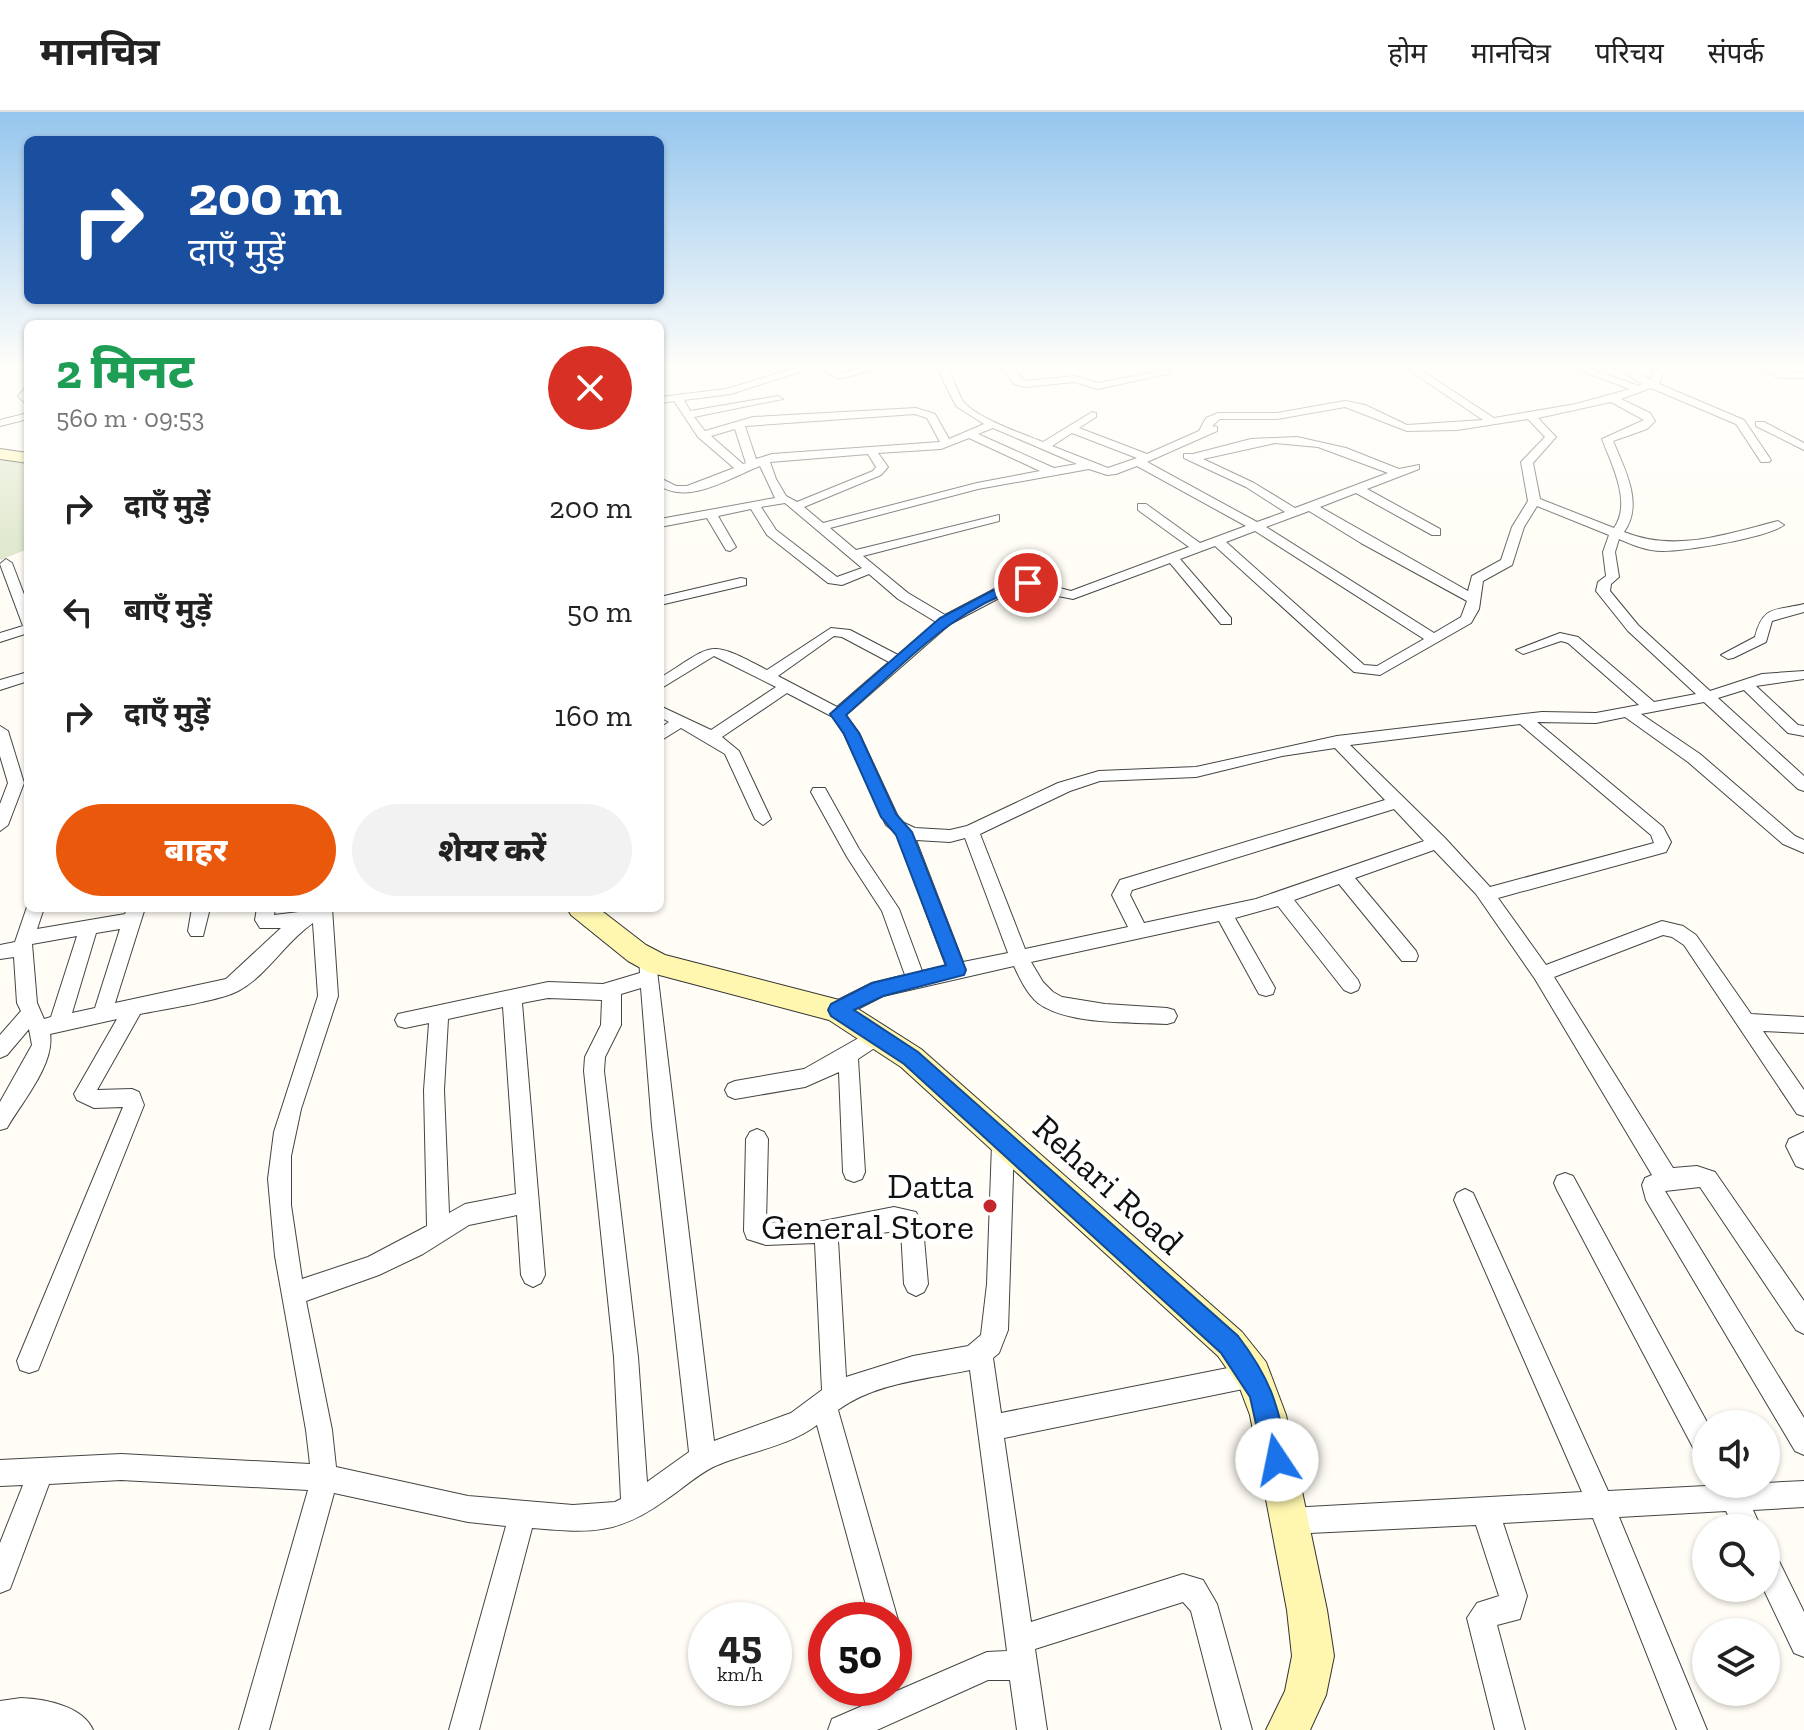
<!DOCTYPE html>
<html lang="hi">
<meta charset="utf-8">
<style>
body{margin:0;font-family:"Zilla Slab","Noto Sans Devanagari",serif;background:#f2f2f2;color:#222;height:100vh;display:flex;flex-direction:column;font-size:30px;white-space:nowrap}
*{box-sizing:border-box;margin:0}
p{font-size:26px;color:#767676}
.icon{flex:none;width:44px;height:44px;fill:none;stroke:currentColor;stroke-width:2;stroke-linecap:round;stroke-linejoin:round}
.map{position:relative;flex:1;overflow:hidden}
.details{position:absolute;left:24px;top:208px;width:640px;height:592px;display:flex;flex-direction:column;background:#fff;border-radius:12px;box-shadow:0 2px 6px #0004}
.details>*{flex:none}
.guide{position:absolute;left:24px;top:24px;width:640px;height:168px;border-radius:12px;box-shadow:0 2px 6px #0004;background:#1a4fa0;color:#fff;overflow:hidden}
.controls{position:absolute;left:1692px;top:1298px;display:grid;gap:16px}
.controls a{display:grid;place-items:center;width:88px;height:88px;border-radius:50%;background:#fff;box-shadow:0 2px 6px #0004;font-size:40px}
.speed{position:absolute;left:688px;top:1490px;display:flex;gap:16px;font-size:40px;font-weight:700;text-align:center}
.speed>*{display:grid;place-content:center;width:104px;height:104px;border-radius:50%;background:#fff;box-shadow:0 2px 6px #0004;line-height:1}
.speed small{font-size:20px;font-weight:400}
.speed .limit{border:12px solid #d22;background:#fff;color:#111}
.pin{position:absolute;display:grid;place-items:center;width:68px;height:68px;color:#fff;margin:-34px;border:4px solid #fff;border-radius:50%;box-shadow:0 2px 8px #0007}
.me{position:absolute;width:88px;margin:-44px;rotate:349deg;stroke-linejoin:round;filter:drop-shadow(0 0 6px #0008)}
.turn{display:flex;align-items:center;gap:28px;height:168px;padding:0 32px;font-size:36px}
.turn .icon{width:104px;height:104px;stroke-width:2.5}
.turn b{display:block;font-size:56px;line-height:68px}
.round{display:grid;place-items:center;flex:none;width:84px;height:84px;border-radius:42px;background:#f2f2f2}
.summary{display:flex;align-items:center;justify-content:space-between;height:136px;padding:0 32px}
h1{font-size:48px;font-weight:800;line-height:60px;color:#1e9e55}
.action{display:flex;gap:16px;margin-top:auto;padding:16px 32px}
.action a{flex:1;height:92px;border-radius:48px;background:#ea580c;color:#fff;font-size:32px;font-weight:800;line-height:92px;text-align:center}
.action a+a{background:#f2f2f2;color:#222}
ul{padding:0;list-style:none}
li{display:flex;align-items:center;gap:24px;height:104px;padding:0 32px}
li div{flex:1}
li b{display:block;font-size:30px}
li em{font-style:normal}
header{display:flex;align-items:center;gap:48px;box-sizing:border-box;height:112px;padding:0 40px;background:#fff;border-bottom:2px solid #e0e0e0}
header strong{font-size:38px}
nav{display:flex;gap:44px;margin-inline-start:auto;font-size:28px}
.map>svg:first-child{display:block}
.cemetery{fill:#d9e3c4}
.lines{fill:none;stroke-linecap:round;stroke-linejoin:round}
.minor-casing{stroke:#444;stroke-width:2}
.secondary-casing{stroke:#333;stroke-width:2}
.minor{fill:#fff;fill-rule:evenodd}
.secondary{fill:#fff6b0;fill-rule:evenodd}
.route{fill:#1a73e8;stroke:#114b97;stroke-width:2}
.poi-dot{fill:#c4262e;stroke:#fff;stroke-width:3}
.labels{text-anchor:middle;stroke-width:8;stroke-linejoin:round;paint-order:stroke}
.near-street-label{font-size:36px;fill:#111;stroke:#fff}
.near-poi-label{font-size:36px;fill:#111;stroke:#fff;text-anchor:end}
</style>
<header>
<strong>मानचित्र</strong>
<nav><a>होम</a><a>मानचित्र</a><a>परिचय</a><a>संपर्क</a></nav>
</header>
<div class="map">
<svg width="1804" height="1618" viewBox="0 0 1804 1618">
<rect width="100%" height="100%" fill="#fffdf5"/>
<path class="cemetery" d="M0,345L28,350V437L0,448Z"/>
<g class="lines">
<defs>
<path id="minor" d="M802,254H817L731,282L684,288L690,299L778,284L783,287L694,305L705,319L753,305L916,296L935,302L949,327L984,312L956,294L936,254H946C954,265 956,278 963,289C976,306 1023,322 1043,330L1092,300L1096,301V305L1079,316L1147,342L1199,319L1206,306L1218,301H1277L1345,289L1365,293L1407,313L1483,308L1403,254H1415L1494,306L1576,292L1630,277L1568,254H1583L1639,274L1642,272L1614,254H1626L1650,268L1656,254H1666L1659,272L1744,308L1771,348L1769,350H1761L1736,312L1651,276L1621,287L1650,301L1655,309L1647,317L1613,329C1625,358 1644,392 1624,420C1676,441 1726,422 1778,409L1784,413C1766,426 1686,439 1662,439C1647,439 1633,433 1619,427L1615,440L1619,465L1611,472L1610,479L1638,513L1710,579L1762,562L1804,559V567L1756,574L1798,613L1804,614V624L1788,621L1744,578L1718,586L1804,664V679L1798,677L1704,590L1641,602L1700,642L1795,724L1804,728V741L1783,732L1688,650L1625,605L1596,611L1537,610L1663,715L1671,730L1666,740L1498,786L1546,853L1662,809L1683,814L1696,823L1751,902L1804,905V921L1763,919L1804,978V1004L1797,1002L1684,833L1672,825L1663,823L1554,865L1673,1056L1697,1054L1715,1060L1804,1189V1222L1796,1218L1700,1075L1665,1079L1804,1306V1343L1795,1339L1646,1088L1642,1073L1645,1066L1652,1063L1535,867L1476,782L1434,738L1355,766L1416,839L1418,844L1416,849H1402L1339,772L1294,788L1358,868L1360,873L1358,878L1351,881L1344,878L1278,794L1235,806L1275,876L1273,882L1266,884L1259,882L1219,809L1031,850L1043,870L1053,880L1062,885L1105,892L1167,896L1174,898L1177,904L1174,910L1167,912C1131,910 1067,913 1038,891C1027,882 1020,867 1014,854L883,884L844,904L837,906L830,904L827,898L830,892L872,871L905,863L882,799L847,745L811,680L813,676H825L859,737L899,797L922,859L946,854L896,721L886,713L844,622L833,605L787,581L722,625L739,639L771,707L763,713L755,707L725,642L681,616L660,629V616L669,610L660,605V594L711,618L776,575L714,544L660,577V566C716,531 707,527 767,558L831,516L850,518L898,543L936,510L898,487L869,462L842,473L828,471L767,423L751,397L718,404L736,435L730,439L726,438L707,406L660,415V407L775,386L760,354C731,365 690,393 660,374V366L676,374H687L734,356L698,325L674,289L660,291V285L726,277ZM1611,290L1644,308L1602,327C1612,353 1632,391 1614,416L1540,387L1533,351L1556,325L1538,306ZM1345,295L1407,319L1457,318L1528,307L1545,325L1521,350L1528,389L1512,415L1501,448L1472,464L1468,479L1320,395L1356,381L1432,423H1440V417L1367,377L1419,357V353L1399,357L1346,336L1297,325L1251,327L1193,342H1184V346L1246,375L1285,400L1257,410L1147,350L1217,319V315L1212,314L1220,307H1277ZM915,302L927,306L940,330L772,342L756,347L745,314ZM993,316L1077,352L1054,356L978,322ZM735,317L746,351L743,352L711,324ZM1072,321L1137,346L1108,356L1052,334ZM969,326L1040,359L977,371L823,411L804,395L881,363L888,355L878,341L941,337ZM1275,331L1318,335L1388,361L1295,396L1254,371L1203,347ZM868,342L876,355L873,359L797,390L786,384L776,367L770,350ZM1137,354L1246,414L1200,431L1146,392H1138V398L1189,435L1071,479L1030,468L1010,469L945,503L908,481L863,444L999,409V403L856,438L830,416L978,377L1089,357L1107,363L1116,362ZM785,391L862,456L837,465L776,418L761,395ZM1537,394L1609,423L1603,440L1606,464L1598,470L1596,479L1628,519L1696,582L1654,590L1578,525L1560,521L1516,538L1523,542L1561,529L1568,531L1639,593L1596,601L1542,600L1337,624L1196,655L1099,659L1058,671L967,714L950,718L915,716L900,709L859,621L846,603L950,512L1018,476L1073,487L1170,451L1221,512H1231V506L1180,447L1215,434L1354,560L1380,563L1471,511L1479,497L1483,469L1512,453L1524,415ZM1309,399L1361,431L1467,489L1461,505L1434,521L1266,415ZM1255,419L1424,527L1377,554L1364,553L1226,430ZM834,524L842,525L889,550L837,595L778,564ZM1520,612L1651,723L1654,731L1490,775L1445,726L1350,633ZM1335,636L1385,688L1120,768L1112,783L1128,815L1025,837L980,722L1070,679L1100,669L1196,665L1282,644ZM1394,697L1424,729L1256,787L1144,811L1130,783L1132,778ZM965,726L1008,841L963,850L916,728L950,730Z
M818,254H830L840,261L872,254H891L838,267Z
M1000,254H1010L1025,269L1074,264L1098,271L1166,258L1171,261L1098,277L1074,270L1025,275L1014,272Z
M1756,254C1774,254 1785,261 1804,260V266H1779Z
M28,273V294L18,284Z
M28,301V307L0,314V308Z
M1756,310H1764L1804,331V338L1756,314Z
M6,447L12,451L28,493V521L0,530V521L23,514L0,452Z
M741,466L746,467V473L660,493V485Z
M1804,492V500L1772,509L1766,530L1733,546L1728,547L1721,543L1755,525C1763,493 1775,499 1804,492Z
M28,560V569L0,578V568Z
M0,614L8,619L24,671L8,713L0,719V692L8,671L0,644Z
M28,792V796H44L37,817L125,802L127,796H145L115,891L226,867L281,816H260L255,808L257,796H275L274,803L332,796L338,884L301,997L291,1044V1093L302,1167L368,1145L427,1114L424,978L429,911L405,916L398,914L395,908L398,902L548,870L603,872L640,861L639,847L641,842H655L714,1329L791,1301L822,1278L815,1131L766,1133L747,1127L744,1119L746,1027L750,1020L757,1017L764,1020L768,1027L766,1111L823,1109L894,1095L916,1100L923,1115L928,1172L924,1180L916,1184L908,1180L904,1172L901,1118L838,1128L846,1265L913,1244L968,1234L981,1223L987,1172L992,1032L995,1025L1003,1022L1011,1025L1014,1032L1008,1218L999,1241L993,1246L1001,1301L1253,1251L1262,1254L1265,1263L1262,1272L1253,1275L1004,1326L1031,1510L1183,1462L1203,1468L1217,1492L1252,1618H1222L1191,1499L1183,1490L1035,1537L1047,1618H1017L1010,1568H988L877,1618H828L832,1607L987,1540L1007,1539L970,1258C927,1267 874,1271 838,1298L898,1508L894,1518V1508H870L817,1313C788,1335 746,1340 713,1355C697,1363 682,1377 667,1387C618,1423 591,1421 532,1416L479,1618H449L506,1414L468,1410L334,1381L269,1618H239L308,1378L121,1368L49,1372L10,1477L0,1481V1431L23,1373L0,1374V1348L121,1342L310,1352L306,1318L275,1144L268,1067L274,1020L318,884L313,811C285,830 268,863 238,879C219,889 164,897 140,902L97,978L132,977L139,980L144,993L38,1258L29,1261L20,1258L17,1249L123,995L94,996L77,988L74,982L117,907L50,922C55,952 22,990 7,1016L0,1018V990L32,933L29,917L7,943L0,946V923L21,899L17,891L14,845L0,847V833L15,830ZM120,817L95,896L72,901L96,821ZM77,824L51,905L44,907L37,891L32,832ZM641,876L652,1014L689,1340L647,1370L638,1245L604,959L605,945L621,913V882ZM548,886L602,888L601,913L585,945L584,959L614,1245L621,1387L615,1390L573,1393L468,1384L336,1355L332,1318L306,1189L379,1163L423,1142L469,1113L517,1103L521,1163L525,1171L533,1175L541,1171L545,1163L522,891ZM503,895L516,1082L465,1092L449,1101L444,978L448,907Z
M192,796H210L203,824H191L188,819Z
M878,915L885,917L888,923L885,929L858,947L865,1060L862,1067L854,1070L846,1067L843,1060L839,960L805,975L735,987L728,984L725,978L728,972L735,969L804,957Z
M1804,1020V1057L1796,1054L1786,1034L1789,1027Z
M1565,1061L1573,1064L1708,1312L1706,1347L1697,1343L1557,1078L1554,1071L1557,1064Z
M1465,1077L1473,1081L1608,1379L1804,1369V1395L1753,1398L1761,1416H1734L1726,1399L1619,1405L1707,1618H1677L1593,1406L1503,1411L1527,1484L1520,1507L1497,1513L1525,1618H1495L1467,1506L1477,1491L1499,1484L1476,1413L1289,1422L1280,1418L1276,1409L1280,1400L1289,1396L1582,1380L1454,1088L1457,1081Z
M1766,1439L1776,1443L1804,1500V1545L1794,1541L1763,1476H1766Z
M21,1586C45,1587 83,1594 93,1618H0V1589Z"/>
<path id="secondary" d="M0,337L28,341V351L0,347Z
M567,796H598L646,833L665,843L847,890L921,937L1242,1220L1266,1250L1286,1303L1327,1498L1334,1544L1326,1583L1310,1618H1266L1285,1579L1292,1544L1287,1498L1250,1303L1239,1274L1218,1244L901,955L829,908L648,860L628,849L571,803Z"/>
</defs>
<use href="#minor" class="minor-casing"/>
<use href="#secondary" class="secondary-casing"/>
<use href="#minor" class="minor"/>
<use href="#secondary" class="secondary"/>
</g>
<linearGradient id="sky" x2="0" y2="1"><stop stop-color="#95c6ee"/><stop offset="0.53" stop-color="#fffefa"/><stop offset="1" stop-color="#fffefa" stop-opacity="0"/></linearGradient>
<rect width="1804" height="481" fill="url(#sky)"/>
<path class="route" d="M1028,467L1035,471L1033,473C958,490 902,554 846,603L859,621L896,702L912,720L966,858L964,863L883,884L854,898L918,940L1238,1224C1273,1270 1277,1293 1290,1348L1286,1357L1277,1361L1267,1357L1264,1348L1250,1285L1221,1241L904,952L831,904L828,898L831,892L872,871L946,853L896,723L881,705L844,622L830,602L940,506L1011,469Z"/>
<circle class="poi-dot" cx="990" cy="1094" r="8"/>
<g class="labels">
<g class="near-street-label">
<text transform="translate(1109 1072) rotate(42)" y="13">Rehari Road</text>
</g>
<g class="near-poi-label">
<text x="974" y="1086">Datta<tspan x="974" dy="41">General Store</tspan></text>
</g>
</g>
</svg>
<div class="controls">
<a><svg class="icon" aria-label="sound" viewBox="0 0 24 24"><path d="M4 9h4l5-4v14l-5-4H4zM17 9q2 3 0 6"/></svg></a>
<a><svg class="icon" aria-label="search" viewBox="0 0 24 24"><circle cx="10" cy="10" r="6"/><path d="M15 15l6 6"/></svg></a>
<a><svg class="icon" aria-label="layers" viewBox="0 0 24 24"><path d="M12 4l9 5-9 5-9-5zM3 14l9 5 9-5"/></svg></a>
</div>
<div class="speed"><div>45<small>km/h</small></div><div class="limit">50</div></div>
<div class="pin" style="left:1028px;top:471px;background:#d93025"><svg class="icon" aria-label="arrive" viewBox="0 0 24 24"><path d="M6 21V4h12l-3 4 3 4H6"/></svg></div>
<svg class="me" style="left:1277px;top:1348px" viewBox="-20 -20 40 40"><circle r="19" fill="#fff"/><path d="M0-13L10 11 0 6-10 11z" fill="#1a73e8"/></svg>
<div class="guide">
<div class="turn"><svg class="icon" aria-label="right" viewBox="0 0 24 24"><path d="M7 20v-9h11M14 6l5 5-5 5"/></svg><div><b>200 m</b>दाएँ मुड़ें</div></div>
</div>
<section class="details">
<div class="summary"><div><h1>2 मिनट</h1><p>560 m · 09:53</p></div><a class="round" style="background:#d93025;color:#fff"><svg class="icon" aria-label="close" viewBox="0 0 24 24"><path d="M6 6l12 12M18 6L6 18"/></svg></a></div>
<ul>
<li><svg class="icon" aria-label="right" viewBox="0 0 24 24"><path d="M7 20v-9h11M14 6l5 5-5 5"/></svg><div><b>दाएँ मुड़ें</b></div><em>200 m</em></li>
<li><svg class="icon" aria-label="left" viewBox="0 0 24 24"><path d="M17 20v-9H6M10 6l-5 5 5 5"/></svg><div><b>बाएँ मुड़ें</b></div><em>50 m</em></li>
<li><svg class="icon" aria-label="right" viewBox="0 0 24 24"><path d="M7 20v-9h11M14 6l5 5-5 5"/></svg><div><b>दाएँ मुड़ें</b></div><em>160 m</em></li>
</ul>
<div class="action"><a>बाहर</a><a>शेयर करें</a></div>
</section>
</div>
